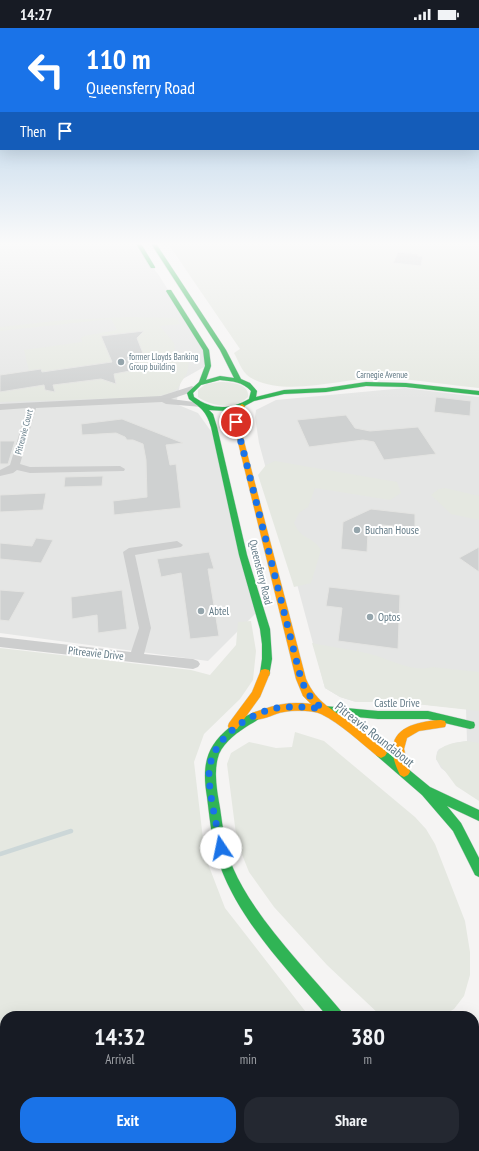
<!DOCTYPE html>
<style>
body{margin:0;font-family:"PT Sans Narrow",sans-serif;background:#242831;color:#f1f3f6;height:100vh;display:flex;flex-direction:column;font-size:15px;white-space:nowrap}
*{box-sizing:border-box;margin:0}
p{font-size:13px;color:#9ea1a6}
.icon{flex:none;width:22px;height:22px;fill:none;stroke:currentColor;stroke-width:2;stroke-linecap:round;stroke-linejoin:round}
.map{position:relative;flex:1;overflow:hidden}
.sheet{position:absolute;left:0px;top:983px;width:479px;height:140px;display:flex;flex-direction:column;background:#171b24;border-radius:16px 16px 0 0;box-shadow:0 4px 16px #0002}
.sheet>*{flex:none}
.hud{position:absolute;left:0px;top:0px;width:479px;height:122px;box-shadow:0 4px 16px #0002;background:#1a73e8;color:#fff;overflow:hidden}
.pin{position:absolute;display:grid;place-items:center;width:34px;height:34px;color:#fff;margin:-17px;border:2px solid #fff;border-radius:50%;box-shadow:0 1px 4px #0007}
.me{position:absolute;width:44px;margin:-22px;rotate:349deg;stroke-linejoin:round;filter:drop-shadow(0 0 3px #0008)}
.turn{display:flex;align-items:center;gap:14px;height:84px;padding:0 20px;font-size:18px}
.turn .icon{width:52px;height:52px;stroke-width:2.5}
.turn b{display:block;font-size:28px;line-height:34px}
.then{display:flex;align-items:center;height:38px;padding:0 20px;background:#0003;gap:8px;font-size:15px}
.eta{display:flex;justify-content:space-evenly;align-items:center;height:68px;text-align:center}
.eta b{font-size:24px;font-weight:800;line-height:28px}
.button{display:flex;gap:8px;margin-top:auto;padding:8px 20px}
.button a{flex:1;height:46px;border-radius:16px;background:#1a73e8;color:#fff;font-size:16px;font-weight:800;line-height:46px;text-align:center}
.button a+a{background:#242831;color:#f1f3f6}
.status{display:flex;justify-content:space-between;align-items:center;height:28px;padding:0 20px;background:#171b24;direction:ltr}
.status svg{height:11px;fill:currentColor}
.map>svg:first-child{display:block}
.built{fill:#e5e6e5}
.green{fill:#e5e8e1}
.lines{fill:none;stroke-linecap:round;stroke-linejoin:round}
.stream{stroke:#ccd7d8;stroke-width:4.5}
.building{fill:#cfd1d1;stroke:#e4e4e2}
.fast-casing{stroke:#ced1d2;stroke-width:1}
.slow-casing{stroke:#ced1d2;stroke-width:1}
.street{fill:#cdcece;fill-rule:evenodd}
.fast{fill:#30b455;fill-rule:evenodd}
.slow{fill:#ff9f0a;fill-rule:evenodd}
.rail-casing{stroke:#c2c4c5;stroke-width:6}
.rail{stroke:#fff;stroke-width:5;stroke-dasharray:14;stroke-linecap:butt}
.route{stroke:#1a73e8;stroke-width:7;stroke-dasharray:0 12.6}
.poi-dot{fill:#95a5ac;stroke:#fff;stroke-width:1.5}
.labels{text-anchor:middle;stroke-width:4;stroke-linejoin:round;paint-order:stroke}
.far-poi-label{font-size:9px;fill:#627a86;stroke:#fff;text-anchor:start}
.far-street-label{font-size:9px;fill:#627a86;stroke:#fff}
.poi-label{font-size:11px;fill:#627a86;stroke:#fff;text-anchor:start}
.street-label{font-size:11px;fill:#627a86;stroke:#fff}
.near-street-label{font-size:13px;fill:#627a86;stroke:#fff}
</style>
<div class="status"><b>14:27</b><svg viewBox="0 0 49 12"><path d="M0 12V9h3v3zM5 12V6h3v6zM10 12V3h3v9zM15 12V0h3v12zM26 1h20v11H26zM47 4h2v5h-2z"/></svg></div>
<div class="map">
<svg width="479" height="1123" viewBox="0 0 479 1123">
<rect width="100%" height="100%" fill="#f5f4f3"/>
<path class="built" d="M0,214H132L158,246L206,322L204,339L181,352L176,376L198,385L218,413L258,583L208,633L0,605Z
M405,360L479,369V764L462,757L441,740L436,731L437,724L439,721L454,715L467,713L466,681L398,674H356L340,669L325,660L259,415L255,389L256,382L276,372Z"/>
<path class="green" d="M167,214H479V360C449,357 419,352 388,350C347,348 292,370 253,351C243,347 239,334 234,325L240,321Z
M128,289L186,290L177,291L180,296L160,298L174,315L175,324L189,334L187,345L177,361L170,365L157,369L0,374V347L29,343L24,322L82,314L81,310L84,308L117,302L111,291L0,303V299L65,292Z
M220,354C229,354 250,355 248,369C235,382 212,379 198,369V362L206,356Z
M275,433L397,454L401,465L390,472L315,460L308,479L299,485L294,495C302,513 312,507 321,522L311,555L294,559L258,447L266,437Z
M445,460L479,468V492L451,486L431,467L439,461Z
M251,593L256,623L253,652L240,671L204,706L194,734L205,828L225,880L309,988H5V1042L0,1036V620L191,642L210,647L236,617L238,594Z
M312,615C331,619 351,621 370,626C390,631 412,645 432,639L479,644V683L398,674H356L340,669L325,660Z
M295,704L324,713L415,789L426,801L435,816L465,893L470,924V947L464,968L454,981L442,988H381L327,937L274,879L249,844L237,814L227,736L231,725L249,714L276,720L292,719Z
M467,713L479,715V773L456,758L436,731C437,716 454,715 467,713Z
M68,1118H363L365,1123H72Z"/>
<g class="lines">
<path class="stream" d="M0,826L71,803"/>
</g>
<path class="building" d="M398,224L418,226V228H423L421,238L393,235Z
M144,303L137,310L144,328L138,335L139,337L130,343L114,346L116,356L101,351L53,357L55,364L45,362L44,357L0,364V347L41,341L42,344L112,334L101,308Z
M436,369L471,373L470,388L434,384Z
M346,387L355,400L370,403L418,399L436,426L384,432L374,414L363,412L309,419L297,392Z
M122,391L183,415L166,417L170,437L176,436L181,480L114,487L113,473L147,469L146,432L143,416L133,412H127L125,409L116,405L82,407L81,396Z
M0,413H15L8,436H0Z
M103,448L102,458L64,459L65,449Z
M46,465L43,482L0,484V467Z
M371,481L415,486V500L382,497L368,504L367,524L341,521L343,494Z
M36,510L53,512L41,535L0,531V515L32,518Z
M479,519V544L459,530Z
M209,524L214,541H208L219,608L190,611L181,545L161,549L157,531Z
M329,559L400,567L398,621L338,613L342,580L326,578Z
M0,562L25,564L9,593L0,592Z
M122,562L127,601L98,605L97,587L72,591L71,569Z"/>
<g class="lines">
<defs>
<path id="fast" d="M135,214H140L155,239V240H151Z
M150,214H155L226,322L241,351L250,355L257,363L256,369L284,362L326,360L366,354L406,355L479,363V367L406,359L366,358L326,364L284,366L254,373L239,381L229,383L209,382L213,386L217,399L247,527L270,601L272,631L269,648H261L260,645L262,631V616L260,601L239,527L211,399C206,383 202,381 189,371L187,365L199,354L205,338L203,322L166,263L167,262H171L209,322L211,338L206,352L220,348L234,350L220,322ZM220,352C232,353 243,354 251,363L249,371C230,382 212,382 194,369L193,365L201,357Z
M324,678L378,683H428L470,693L474,694L475,697L474,700L470,701L428,691H378L324,686L320,685L319,682L320,679Z
M256,684L260,685L261,688C259,692 254,694 249,697C238,704 225,713 219,726C213,743 217,763 220,780C223,800 225,821 233,840C254,889 306,941 341,983L343,988H327C288,942 241,895 220,838C212,816 210,792 207,769C202,739 205,719 230,699C238,693 246,687 256,684Z
M381,720L385,722L430,759L479,782V793L447,778L461,795L479,830V849L475,847L453,803L422,767L377,728L375,725L377,722Z
M479,1006V1022L474,1024V1008Z
M445,1118H461L460,1123H444Z"/>
<path id="slow" d="M242,376L245,378L239,394L306,651C317,676 334,682 356,698C366,705 375,714 385,722L387,725L385,728L381,730L377,728C360,714 341,696 321,686C313,682 293,682 284,684C275,685 261,694 252,691L251,688L252,685C275,677 287,673 311,676L303,668L296,651L233,394L239,378Z
M265,641L269,642L270,645L260,669L237,701L233,702L229,701L228,698L229,695L252,664L261,642Z
M441,692L445,693L446,696L445,699L419,703L407,710L404,721L410,744L408,747L404,749L400,747C380,707 404,694 441,692Z
M383,1118H399L400,1123H384Z"/>
</defs>
<use href="#fast" class="fast-casing"/>
<use href="#slow" class="slow-casing"/>
<path class="street" d="M192,358L196,361L195,363L171,371L202,375V379L166,376L162,374L36,380L20,436L30,439L120,438L125,441L124,443L30,445L17,442L13,445L0,448V442L10,437L27,380L0,382V376L161,368Z
M177,513L183,517L181,519L135,527L151,600L144,626L193,631L198,633L200,636L198,639L193,641L0,619V609L131,624L139,600L123,524L129,520Z"/>
<use href="#fast" class="fast"/>
<use href="#slow" class="slow"/>
<defs>
<path id="rail" d="M0,1067L5,1073
M0,1095L5,1101
M18,1118L22,1123
M41,1118L45,1123"/>
</defs>
<use href="#rail" class="rail-casing"/>
<use href="#rail" class="rail"/>
</g>
<linearGradient id="sky" x2="0" y2="1"><stop stop-color="#9dc2e2"/><stop offset="0.58" stop-color="#fafafa"/><stop offset="1" stop-color="#fafafa" stop-opacity="0"/></linearGradient>
<rect width="479" height="372" fill="url(#sky)"/>
<g class="lines">
<path class="route" d="M221,820C217,797 210,772 209,748C208,714 245,686 277,680C293,678 307,679 322,681L307,665L301,651L236,394"/>
</g>
<g class="poi-dot">
<circle cx="121" cy="334" r="4"/>
<circle cx="357" cy="502" r="4"/>
<circle cx="201" cy="583" r="4"/>
<circle cx="370" cy="589" r="4"/>
</g>
<g class="labels">
<g class="far-poi-label">
<text x="129" y="332">former Lloyds Banking<tspan x="129" dy="10">Group building</tspan></text>
</g>
<g class="far-street-label">
<text x="382" y="350">Carnegie Avenue</text>
<text transform="translate(24 404) rotate(-75)" y="3">Pitreavie Court</text>
</g>
<g class="poi-label">
<text x="365" y="506">Buchan House</text>
<text x="209" y="587">Abtel</text>
<text x="378" y="593">Optos</text>
</g>
<g class="street-label">
<text transform="translate(261 544) rotate(76)" y="4">Queensferry Road</text>
<text transform="translate(96 625) rotate(6)" y="4">Pitreavie Drive</text>
<text x="397" y="679">Castle Drive</text>
</g>
<g class="near-street-label">
<text transform="translate(375 706) rotate(38)" y="5">Pitreavie Roundabout</text>
</g>
</g>
</svg>
<div class="pin" style="left:236px;top:394px;background:#d93025"><svg class="icon" aria-label="arrive" viewBox="0 0 24 24"><path d="M6 21V4h12l-3 4 3 4H6"/></svg></div>
<svg class="me" style="left:221px;top:820px" viewBox="-20 -20 40 40"><circle r="19" fill="#fff"/><path d="M0-13L10 11 0 6-10 11z" fill="#1a73e8"/></svg>
<div class="hud">
<div class="turn"><svg class="icon" aria-label="left" viewBox="0 0 24 24"><path d="M17 20v-9H6M10 6l-5 5 5 5"/></svg><div><b>110 m</b>Queensferry Road</div></div>
<div class="then">Then<svg class="icon" aria-label="arrive" viewBox="0 0 24 24"><path d="M6 21V4h12l-3 4 3 4H6"/></svg></div>
</div>
<section class="sheet">
<div class="eta">
<div><b>14:32</b><p>Arrival</p></div>
<div><b>5</b><p>min</p></div>
<div><b>380</b><p>m</p></div>
</div>
<div class="button"><a>Exit</a><a>Share</a></div>
</section>
</div>
